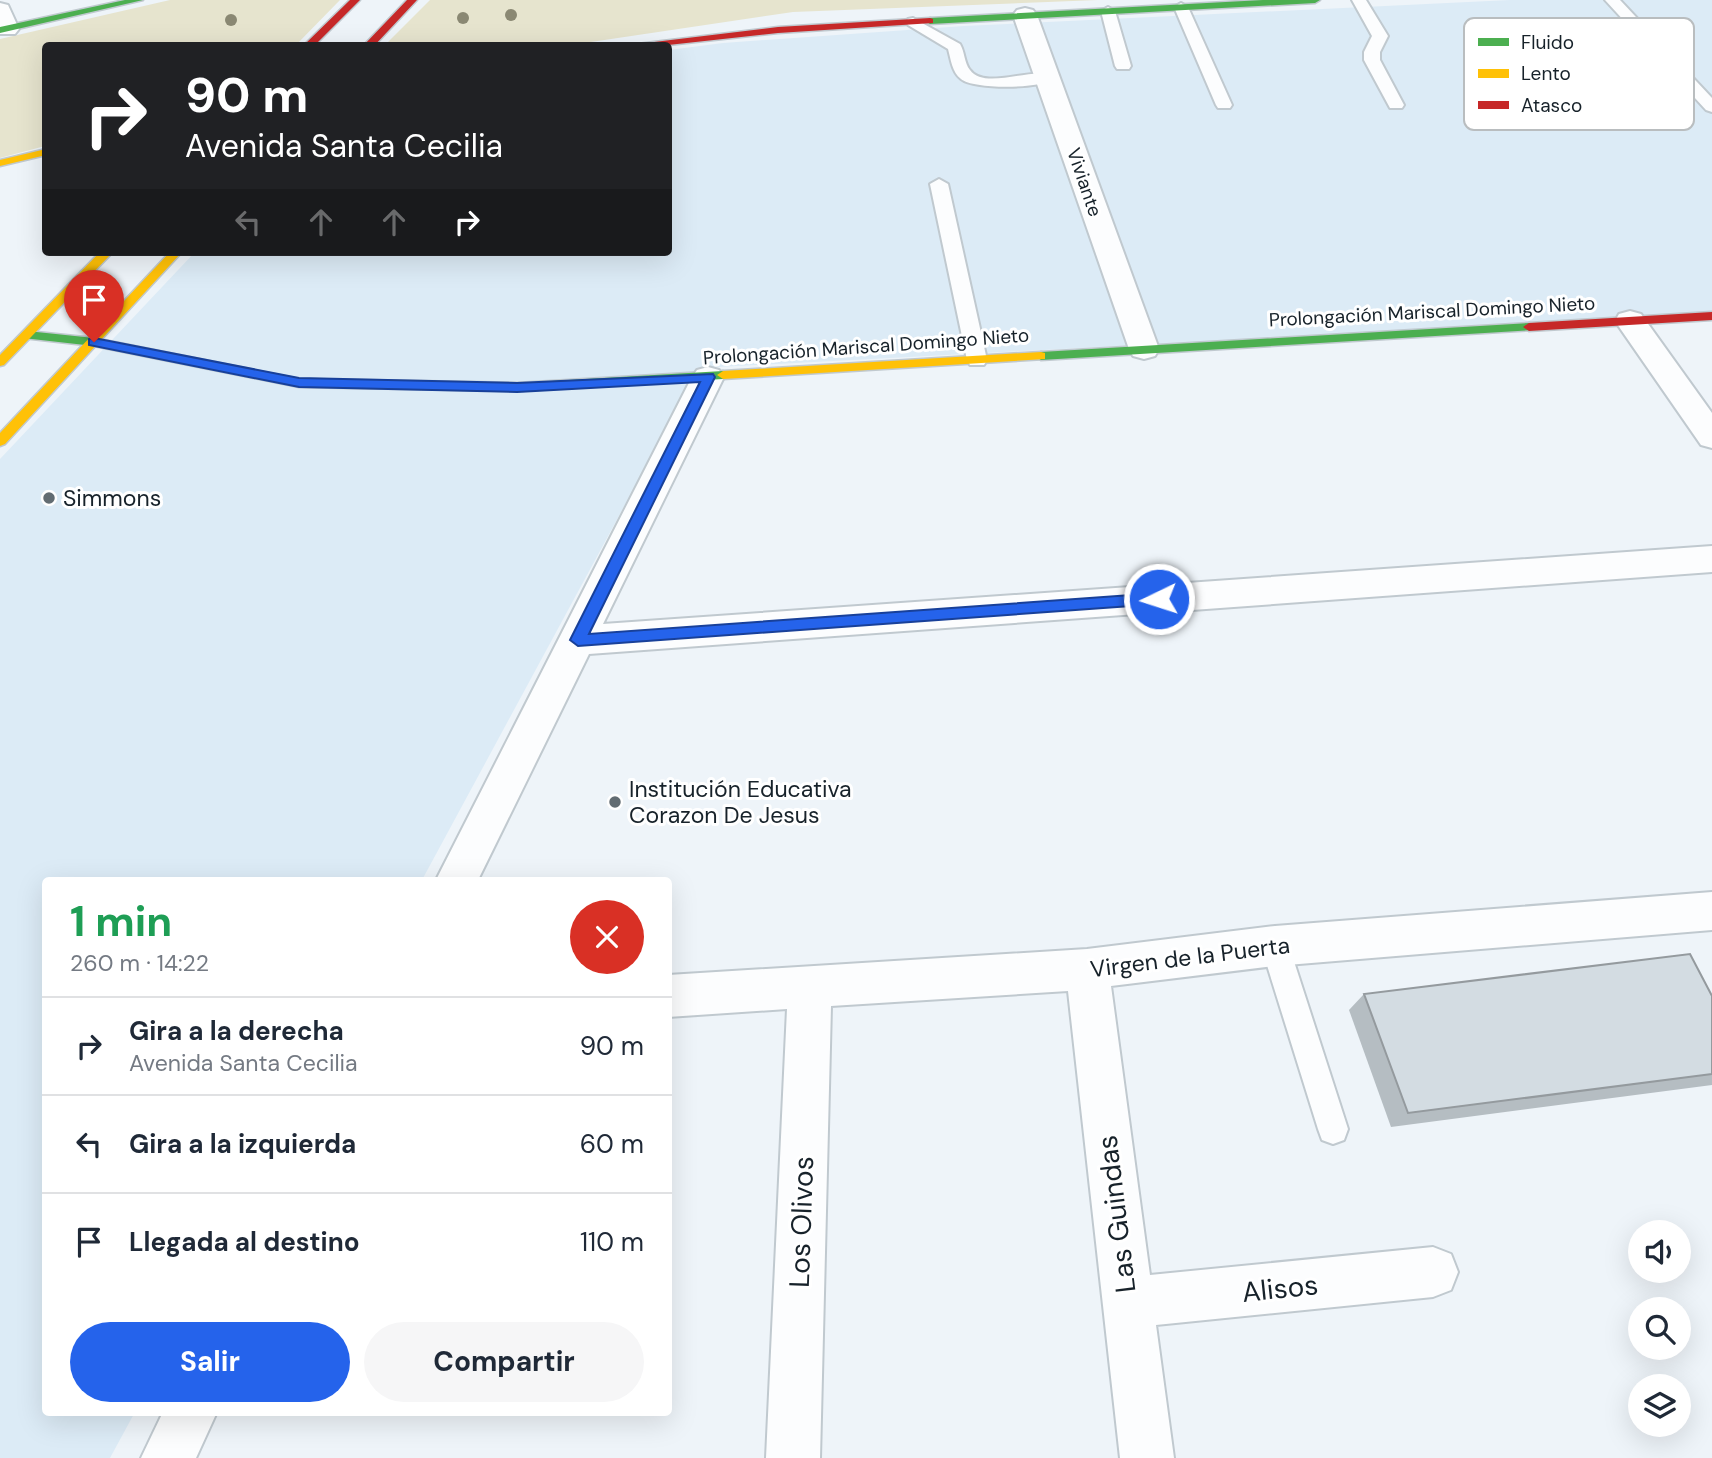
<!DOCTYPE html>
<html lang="es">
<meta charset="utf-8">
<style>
body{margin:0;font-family:"DM Sans",sans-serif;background:#f6f6f7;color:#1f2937;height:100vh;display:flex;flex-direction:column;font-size:26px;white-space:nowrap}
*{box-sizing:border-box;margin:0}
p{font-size:23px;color:#747a83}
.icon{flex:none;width:38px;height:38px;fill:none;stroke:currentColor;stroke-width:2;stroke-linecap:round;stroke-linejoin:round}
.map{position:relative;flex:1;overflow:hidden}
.panel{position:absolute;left:42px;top:877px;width:630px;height:539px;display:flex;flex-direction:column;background:#fff;border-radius:7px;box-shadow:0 7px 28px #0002}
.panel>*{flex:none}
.hud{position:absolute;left:42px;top:42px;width:630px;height:214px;border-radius:7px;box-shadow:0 7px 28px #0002;background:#202124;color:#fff;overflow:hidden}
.tools{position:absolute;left:1628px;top:1220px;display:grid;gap:14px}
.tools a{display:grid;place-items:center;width:63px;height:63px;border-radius:50%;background:#fff;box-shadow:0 7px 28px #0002;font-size:35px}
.pin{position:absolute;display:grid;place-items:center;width:60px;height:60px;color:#fff;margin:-72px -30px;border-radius:50% 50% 50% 0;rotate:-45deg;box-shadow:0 0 7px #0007}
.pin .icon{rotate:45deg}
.me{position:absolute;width:77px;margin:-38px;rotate:266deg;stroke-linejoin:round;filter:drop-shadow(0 0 5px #0008)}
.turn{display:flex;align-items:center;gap:24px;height:147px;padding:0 28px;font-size:32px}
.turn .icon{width:91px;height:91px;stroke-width:2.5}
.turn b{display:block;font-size:49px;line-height:60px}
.lanes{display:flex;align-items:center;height:66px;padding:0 28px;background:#0003;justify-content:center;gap:35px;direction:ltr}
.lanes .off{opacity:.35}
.round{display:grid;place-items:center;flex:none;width:74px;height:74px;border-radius:37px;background:#f6f6f7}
.summary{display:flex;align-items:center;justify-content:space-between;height:119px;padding:0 28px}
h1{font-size:42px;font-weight:700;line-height:52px;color:#1e9e55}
.cta{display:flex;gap:14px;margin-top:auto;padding:14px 28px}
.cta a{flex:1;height:80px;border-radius:42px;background:#2563eb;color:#fff;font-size:28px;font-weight:700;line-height:80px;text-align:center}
.cta a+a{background:#f6f6f7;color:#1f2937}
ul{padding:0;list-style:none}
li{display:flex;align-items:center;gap:21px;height:98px;padding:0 28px;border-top:2px solid #e0e1e3}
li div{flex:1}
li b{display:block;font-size:26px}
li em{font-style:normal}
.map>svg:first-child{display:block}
.built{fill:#dcebf6}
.green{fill:#e6e4ce}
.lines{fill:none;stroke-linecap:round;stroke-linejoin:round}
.lane-casing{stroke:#c0c9cf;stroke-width:4}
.street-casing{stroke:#c0c9cf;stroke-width:4}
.fast-casing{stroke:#c0c9cf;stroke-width:3}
.slow-casing{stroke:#c0c9cf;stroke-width:3}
.jam-casing{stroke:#c0c9cf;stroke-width:3}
.lane{fill:#fcfdfe;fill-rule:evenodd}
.street{fill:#fcfdfe;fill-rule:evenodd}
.fast{fill:#4caf50;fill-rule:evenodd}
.slow{fill:#ffc107;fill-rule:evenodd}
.jam{fill:#c62828;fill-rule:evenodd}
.tree{fill:#8a8873}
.wall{fill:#b5bdc2}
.building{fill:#d3dce2;stroke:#949a9e;stroke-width:2}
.route{fill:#2563eb;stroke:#184099;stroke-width:2}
.poi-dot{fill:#626c72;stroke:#fff;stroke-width:2.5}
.labels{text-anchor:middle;stroke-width:6;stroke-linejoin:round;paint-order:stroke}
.far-street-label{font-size:19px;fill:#17222a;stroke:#fff}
.poi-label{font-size:23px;fill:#17222a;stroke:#fff;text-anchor:start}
.street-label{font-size:23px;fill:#17222a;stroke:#fff}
.near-street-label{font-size:28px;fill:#17222a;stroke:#fff}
.key{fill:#fff;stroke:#b9bdbf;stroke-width:2}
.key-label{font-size:19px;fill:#17222a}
</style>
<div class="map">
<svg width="1712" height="1458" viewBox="0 0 1712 1458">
<rect width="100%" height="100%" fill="#eef4f9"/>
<path class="built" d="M1510,0H1712V315L699,368L422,880H46V1412H135L110,1458H0V459L195,252H668L669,50L723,43L964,26Z"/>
<path class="green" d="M170,0H340L296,45L46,46L45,146L0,158V39Z
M430,0H1098L793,12L564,46L385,45Z"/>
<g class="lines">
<defs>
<path id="lane" d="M1352,0H1366L1388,36L1380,52V60L1404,105L1402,108H1390L1364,60V52L1372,36Z
M1605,0H1620L1712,98V112L1706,110Z
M1181,3L1188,7L1232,105L1230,108H1218L1216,105L1174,7Z
M1108,7L1115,11L1131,66L1129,69H1117L1115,66L1101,11Z
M913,18L960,44C965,52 964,63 970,70C985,92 1040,63 1056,78C1044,89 974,90 961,79C952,72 951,60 948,49L908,25L906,22L908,19Z
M939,179L948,184L987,360L984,365H970L967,360L930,184Z
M1275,933L1285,937L1289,946L1348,1129L1344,1140L1333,1144L1322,1140L1318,1129L1261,946L1265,937Z"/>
<path id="street" d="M0,3L8,5L19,29L15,34H0Z
M1025,8L1033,10L1037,15L1159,349L1155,356L1144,359L1133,356L1129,349L1013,15L1017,10Z
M1630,311L1641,314L1712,413V448L1701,445L1615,321L1619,314Z
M708,367L719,370L724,377L603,624L1712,546V572L589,654L478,880H436L692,377L697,370Z
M1712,892V930L1275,966L1111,986L1150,1275L1433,1247L1451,1254L1458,1272L1451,1290L1433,1297L1156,1325L1174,1458H1120L1068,991L831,1006L820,1458H766L787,1009L668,1017V975L1087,949L1275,926Z
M163,1412H217L196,1458H141Z"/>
<path id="fast" d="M125,0H143L0,33V27Z
M1263,0H1320L1315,3L930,24L925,21L930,18Z
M1529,323L1533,324V330L1041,360L1035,356L1041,352Z
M27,331L94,338L299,379L517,383L723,371L729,375L723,379L517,391L299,387L94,346L23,338L21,335Z"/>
<path id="slow" d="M46,149V155L0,166V160Z
M100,252H113L4,365L0,366V355Z
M170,252H182L5,444L0,446V433Z
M1041,352L1045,353V359L723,379L717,375L723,371Z"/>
<path id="jam" d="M350,0H360L314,46H303Z
M407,0H417L374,46H363Z
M930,18L933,19V23L778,33L659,46H621L778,27Z
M1712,312V320L1529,331L1523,327L1529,323Z"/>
</defs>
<use href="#lane" class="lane-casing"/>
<use href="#street" class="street-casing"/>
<use href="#fast" class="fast-casing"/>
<use href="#slow" class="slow-casing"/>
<use href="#jam" class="jam-casing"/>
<use href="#lane" class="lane"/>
<use href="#street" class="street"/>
<use href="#fast" class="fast"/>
<use href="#slow" class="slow"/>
<use href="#jam" class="jam"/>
</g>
<g class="tree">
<circle cx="511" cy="15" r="6"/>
<circle cx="463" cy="18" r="6"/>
<circle cx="231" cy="20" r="6"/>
</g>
<path class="wall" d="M1364,994L1712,996V1085L1391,1127L1349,1010Z"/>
<path class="building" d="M1690,954L1712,996V1074L1408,1113L1364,994Z"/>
<path class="route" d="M94,338L299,378L517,383L713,374L715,377L589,634L1159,593L1166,599L1159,604L578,646L570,640L700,382L517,392L299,387L89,345V339Z"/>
<g class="poi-dot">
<circle cx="49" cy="498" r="7"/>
<circle cx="615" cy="802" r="7"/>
</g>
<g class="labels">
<g class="far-street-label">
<text transform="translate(1085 182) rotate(71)" y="7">Viviante</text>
<text transform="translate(1432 311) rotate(-3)" y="7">Prolongación Mariscal Domingo Nieto</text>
<text transform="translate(866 346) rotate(-4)" y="7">Prolongación Mariscal Domingo Nieto</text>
</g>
<g class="poi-label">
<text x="63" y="506">Simmons</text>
<text x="629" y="797">Institución Educativa<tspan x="629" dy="26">Corazon De Jesus</tspan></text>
</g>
<g class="street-label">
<text transform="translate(1190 957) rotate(-7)" y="8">Virgen de la Puerta</text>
</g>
<g class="near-street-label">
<text transform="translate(1116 1214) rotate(-97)" y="10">Las Guindas</text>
<text transform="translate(801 1222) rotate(-88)" y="10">Los Olivos</text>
<text transform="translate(1280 1288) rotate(-6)" y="10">Alisos</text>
</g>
</g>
<rect x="1464" y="18" width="230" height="112" rx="10" class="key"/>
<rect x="1478" y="38" width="31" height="8" fill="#4caf50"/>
<rect x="1478" y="69" width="31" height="9" fill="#ffc107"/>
<rect x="1478" y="101" width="31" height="8" fill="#c62828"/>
<g class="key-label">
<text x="1521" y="49">Fluido</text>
<text x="1521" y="80">Lento</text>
<text x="1521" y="112">Atasco</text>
</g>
</svg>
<div class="tools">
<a><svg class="icon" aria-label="sound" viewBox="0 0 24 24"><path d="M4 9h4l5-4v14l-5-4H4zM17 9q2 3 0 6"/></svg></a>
<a><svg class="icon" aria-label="search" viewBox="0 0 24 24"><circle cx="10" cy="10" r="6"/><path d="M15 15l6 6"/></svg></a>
<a><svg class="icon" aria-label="layers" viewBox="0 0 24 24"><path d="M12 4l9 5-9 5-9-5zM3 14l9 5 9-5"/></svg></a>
</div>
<div class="pin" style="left:94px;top:342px;background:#d93025"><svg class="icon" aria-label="arrive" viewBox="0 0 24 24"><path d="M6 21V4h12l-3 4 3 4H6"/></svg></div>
<svg class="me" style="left:1159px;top:599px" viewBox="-20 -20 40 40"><circle r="17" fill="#2563eb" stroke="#fff" stroke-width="3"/><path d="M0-11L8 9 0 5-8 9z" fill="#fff"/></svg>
<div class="hud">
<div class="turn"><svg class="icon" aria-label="right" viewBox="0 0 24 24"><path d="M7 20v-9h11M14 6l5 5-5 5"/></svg><div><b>90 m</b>Avenida Santa Cecilia</div></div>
<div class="lanes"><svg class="icon off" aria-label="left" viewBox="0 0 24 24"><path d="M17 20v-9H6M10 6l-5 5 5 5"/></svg><svg class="icon off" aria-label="ahead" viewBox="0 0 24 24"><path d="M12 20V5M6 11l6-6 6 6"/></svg><svg class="icon off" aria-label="ahead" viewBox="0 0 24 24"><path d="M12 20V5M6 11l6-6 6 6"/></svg><svg class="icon" aria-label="right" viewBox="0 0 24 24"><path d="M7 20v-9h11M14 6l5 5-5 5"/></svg></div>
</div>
<section class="panel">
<div class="summary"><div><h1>1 min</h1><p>260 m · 14:22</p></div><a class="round" style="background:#d93025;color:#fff"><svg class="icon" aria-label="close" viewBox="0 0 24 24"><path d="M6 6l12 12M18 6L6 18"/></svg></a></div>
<ul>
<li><svg class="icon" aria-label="right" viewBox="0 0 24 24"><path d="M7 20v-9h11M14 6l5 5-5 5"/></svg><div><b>Gira a la derecha</b><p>Avenida Santa Cecilia</p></div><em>90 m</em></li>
<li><svg class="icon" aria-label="left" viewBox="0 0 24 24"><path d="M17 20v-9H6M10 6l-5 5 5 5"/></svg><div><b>Gira a la izquierda</b></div><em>60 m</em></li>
<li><svg class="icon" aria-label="arrive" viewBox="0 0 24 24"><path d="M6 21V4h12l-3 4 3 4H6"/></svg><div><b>Llegada al destino</b></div><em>110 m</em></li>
</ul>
<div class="cta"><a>Salir</a><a>Compartir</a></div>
</section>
</div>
